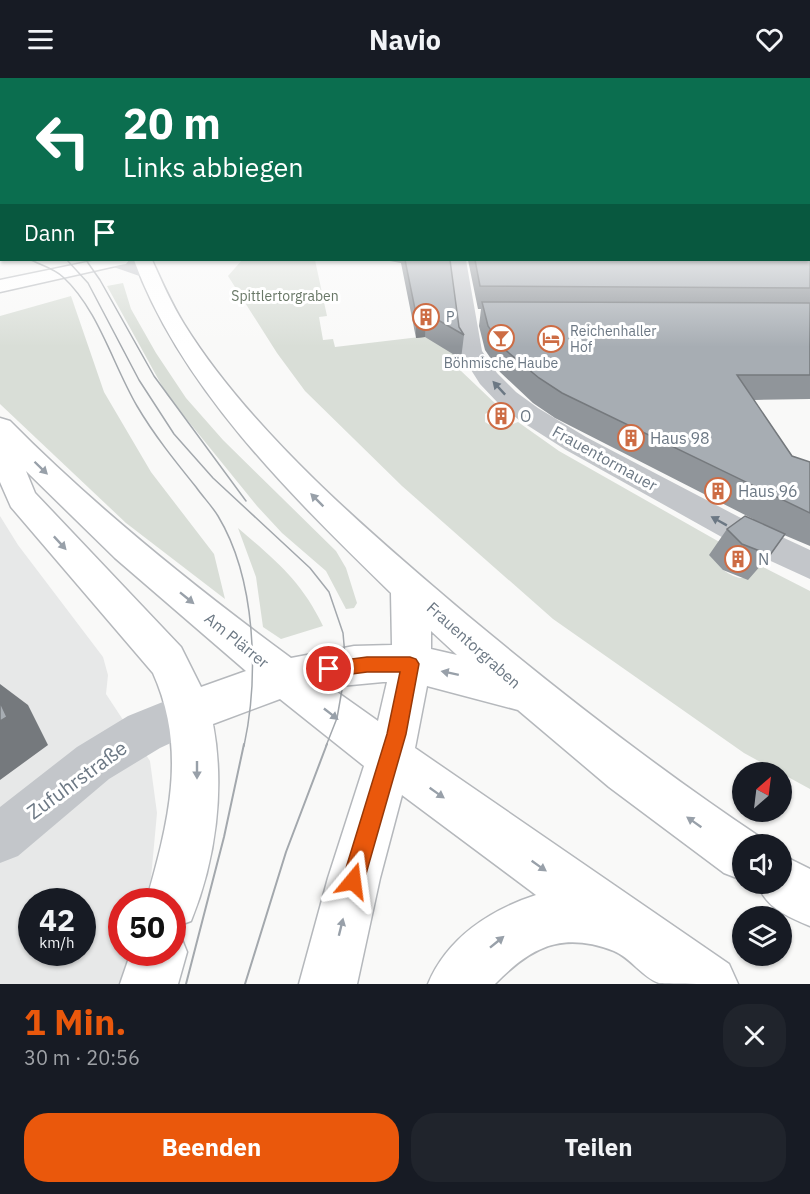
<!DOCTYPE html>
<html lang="de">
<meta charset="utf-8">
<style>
body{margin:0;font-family:"IBM Plex Sans",sans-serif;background:#20242c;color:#f1f3f6;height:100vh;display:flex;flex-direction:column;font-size:22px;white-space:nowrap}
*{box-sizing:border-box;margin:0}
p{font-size:20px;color:#9ea1a6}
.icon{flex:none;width:33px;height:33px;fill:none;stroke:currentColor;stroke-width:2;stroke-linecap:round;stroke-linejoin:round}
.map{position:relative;height:906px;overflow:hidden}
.sheet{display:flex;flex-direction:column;background:#171b24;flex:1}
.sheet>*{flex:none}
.top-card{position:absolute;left:0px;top:0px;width:810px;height:183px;box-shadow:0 2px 4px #0004;background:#0b6e4f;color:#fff;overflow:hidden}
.needle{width:39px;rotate:28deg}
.fabs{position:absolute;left:732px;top:684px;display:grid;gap:12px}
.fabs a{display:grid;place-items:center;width:60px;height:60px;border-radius:50%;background:#171b24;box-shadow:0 2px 4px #0004;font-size:30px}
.speed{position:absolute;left:18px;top:810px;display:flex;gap:12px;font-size:30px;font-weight:700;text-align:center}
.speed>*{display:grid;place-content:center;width:78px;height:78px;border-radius:50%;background:#171b24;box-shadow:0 2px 4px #0004;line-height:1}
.speed small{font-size:15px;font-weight:400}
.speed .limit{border:9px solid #d22;background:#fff;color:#111}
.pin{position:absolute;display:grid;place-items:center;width:51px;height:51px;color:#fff;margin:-26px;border:3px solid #fff;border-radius:50%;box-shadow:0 2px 6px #0007}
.me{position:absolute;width:66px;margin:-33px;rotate:16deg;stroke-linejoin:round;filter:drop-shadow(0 0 4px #0008)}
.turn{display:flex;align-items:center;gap:21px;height:126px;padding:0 24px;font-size:27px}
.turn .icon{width:78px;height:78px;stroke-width:2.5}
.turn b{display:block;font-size:42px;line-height:51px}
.then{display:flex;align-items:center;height:57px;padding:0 24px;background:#0003;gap:12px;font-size:22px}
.round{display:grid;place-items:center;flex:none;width:63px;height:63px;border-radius:24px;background:#20242c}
.summary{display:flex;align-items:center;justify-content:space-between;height:102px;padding:0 24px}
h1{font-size:36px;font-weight:700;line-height:45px;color:#ea580c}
.button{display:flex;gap:12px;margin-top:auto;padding:12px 24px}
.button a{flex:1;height:69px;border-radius:24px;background:#ea580c;color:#fff;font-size:24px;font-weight:700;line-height:69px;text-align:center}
.button a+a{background:#20242c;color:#f1f3f6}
header{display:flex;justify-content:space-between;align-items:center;height:78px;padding:0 24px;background:#171b24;font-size:27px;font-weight:700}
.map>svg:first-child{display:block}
.built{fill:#e7e8e8;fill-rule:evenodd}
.green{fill:#d9ded7}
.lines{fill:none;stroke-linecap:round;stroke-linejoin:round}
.major-casing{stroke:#b5b8bc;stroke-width:3}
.minor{fill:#c3c6ca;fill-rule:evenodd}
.major{fill:#fff;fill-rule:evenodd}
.tram-far1{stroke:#a3a8ad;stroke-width:1.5}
.tram{stroke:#a3a8ad;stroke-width:2}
.wall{fill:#90959a}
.shaded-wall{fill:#75797d}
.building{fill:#a7adb3;stroke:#75797d;stroke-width:1.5}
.oneway{fill:#6c7884}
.oneway2{fill:#98a0a9}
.route{fill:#ea580c;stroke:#983908;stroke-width:1.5}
.labels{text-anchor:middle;stroke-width:6;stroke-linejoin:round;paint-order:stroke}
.far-park-label{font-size:14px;fill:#687766;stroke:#fff}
.far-poi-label{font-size:14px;fill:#6c7884;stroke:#fff;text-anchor:start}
.poi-label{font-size:16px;fill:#6c7884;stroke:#fff;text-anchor:start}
.street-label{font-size:16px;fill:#6c7884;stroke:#fff}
.near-street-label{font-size:20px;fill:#6c7884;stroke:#fff}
</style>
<header><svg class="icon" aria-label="menu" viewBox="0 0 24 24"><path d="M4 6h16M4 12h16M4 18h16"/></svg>Navio<svg class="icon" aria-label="heart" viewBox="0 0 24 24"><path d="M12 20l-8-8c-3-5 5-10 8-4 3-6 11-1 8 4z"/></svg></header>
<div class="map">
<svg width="810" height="906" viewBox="0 0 810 906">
<rect width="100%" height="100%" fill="#f9f9f8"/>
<path class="built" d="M0,438L18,467L103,579L108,597L106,616L150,683L157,735L151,800L145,823L122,824V874L132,875L123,906H0ZM32,824H82V874H32Z"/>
<path class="green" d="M242,182H315L327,238L319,239L323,262L333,261L335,269L445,256L460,292L499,329L485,336V344C496,352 506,349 518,344L559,373L723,466V492C740,503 748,504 759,487L810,513V711L744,675L553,541L402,408L305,313L277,275L228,198Z
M123,205L131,231L156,275L186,320L223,362L336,473L346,490L357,525L354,530L346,531L326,493L282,455L257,428L167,317L107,208Z
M71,218L104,314L151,394L214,476L225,521L126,445L0,326V238Z
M238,450C275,482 301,502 323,548L281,561L263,549L256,499Z"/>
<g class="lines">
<defs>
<path id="major" d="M97,182H129L126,186L120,187L0,214V202Z
M134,182H152C162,204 171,225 184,246C251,354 371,456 468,538C562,616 658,691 760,759L763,766H742V802L724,795L609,709L518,632L427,608L415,670L729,886L738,906C724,906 669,906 659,905C642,899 631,880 614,873C562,853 531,869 495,906H428C447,860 490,832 536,817L402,717L380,800L357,906H299L328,800L364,688L280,621L213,646C225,710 216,782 191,843L172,850V824H146C168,746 188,673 153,595L11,429L0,404V340L10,343C96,430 192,507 291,580L354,568L392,567L391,515C294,420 181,311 134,182ZM26,393L115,480L246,593L201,609L181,569L35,415ZM431,553L457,577L431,571ZM383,604H387L378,643L330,609Z
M782,777L810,791V848C786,838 767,830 757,806H782Z
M172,852L179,854L187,874L178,906H120L131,874H172Z"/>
</defs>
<use href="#major" class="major-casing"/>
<path class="minor" d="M102,182C116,180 148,182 157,195L155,199L148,201L105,186Z
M448,182H466L482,273L497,295L516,314L538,330L586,359L739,439L810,472V501L736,467L566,372L519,342L498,325L480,306L459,273Z
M190,613L205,619L211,634L205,649L160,670L109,701L18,778L0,785V729L77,669L128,638Z"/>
<use href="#major" class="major"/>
<path class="tram-far1" d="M31,182C41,187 55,191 63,199C98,231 113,287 137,328C154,357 175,383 196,409C203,419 212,428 218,438C256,501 259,598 244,668
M67,182L88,205L139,302L174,356L213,400L310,490L329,514L343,555L346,589L337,640L326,668
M86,182L100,202L154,298L246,423"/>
<path class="tram" d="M186,906L224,759L244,666
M245,906L286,774L327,666"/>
</g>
<path class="wall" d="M810,142V321L754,322L792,378L810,384V468L784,457L770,477L748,502L723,492L709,477L727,451L753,441L555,340L533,325L500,294L485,272L479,248L481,231H478L468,182H467H808Z
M384,182H450L459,249L464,257L461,281L425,259L416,260L401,185Z"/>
<path class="shaded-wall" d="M426,235L425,259L416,260V236Z
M0,606L28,627L48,667L0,702Z"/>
<path class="building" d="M808,142H810V210L480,208L475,182H808Z
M405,182H450L459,249L464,257L426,235L416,236Z
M482,224L810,225V297H737L792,378L810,384V435L562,315L539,300L503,270L488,248Z
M745,438L785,456L770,477L742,466L727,451Z
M0,624L7,639L0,643Z"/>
<defs><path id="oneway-solid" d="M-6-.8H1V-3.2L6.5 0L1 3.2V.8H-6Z" transform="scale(1.5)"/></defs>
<g class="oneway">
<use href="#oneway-solid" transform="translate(499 310) rotate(-133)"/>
<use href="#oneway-solid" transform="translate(719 443) rotate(-151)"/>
</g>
<g class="oneway2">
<use href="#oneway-solid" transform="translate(41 390) rotate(44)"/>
<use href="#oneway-solid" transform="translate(317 422) rotate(-135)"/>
<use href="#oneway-solid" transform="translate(60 465) rotate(47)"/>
<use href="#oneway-solid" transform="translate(187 520) rotate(39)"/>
<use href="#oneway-solid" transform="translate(450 595) rotate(-168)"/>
<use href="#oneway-solid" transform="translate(331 636) rotate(38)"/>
<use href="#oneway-solid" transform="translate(197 692) rotate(90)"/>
<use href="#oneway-solid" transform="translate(437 715) rotate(35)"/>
<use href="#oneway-solid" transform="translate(694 744) rotate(-145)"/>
<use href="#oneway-solid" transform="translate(539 788) rotate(35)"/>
<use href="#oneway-solid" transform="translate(341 849) rotate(-76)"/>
<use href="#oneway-solid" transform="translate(497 864) rotate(-39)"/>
</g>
<linearGradient id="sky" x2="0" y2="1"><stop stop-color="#95badb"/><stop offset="0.53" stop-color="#fcfcfc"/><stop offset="1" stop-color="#fcfcfc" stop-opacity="0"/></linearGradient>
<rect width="810" height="269" fill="url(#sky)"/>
<path class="route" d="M367,579H410L416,581L419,586L406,656L364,803L361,811L353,814L345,811L342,803L387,656L400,594H367L329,599L323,597L320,591L323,586L329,584Z"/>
<defs>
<symbol id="building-ring" viewBox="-11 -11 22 22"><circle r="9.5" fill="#fff" stroke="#cd6c44" stroke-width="1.5"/><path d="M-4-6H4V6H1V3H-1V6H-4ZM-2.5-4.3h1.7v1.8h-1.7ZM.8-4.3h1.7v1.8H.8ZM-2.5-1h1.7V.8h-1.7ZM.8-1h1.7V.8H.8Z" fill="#cd6c44"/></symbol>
<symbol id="bar-ring" viewBox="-11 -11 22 22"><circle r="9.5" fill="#fff" stroke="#cd6c44" stroke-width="1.5"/><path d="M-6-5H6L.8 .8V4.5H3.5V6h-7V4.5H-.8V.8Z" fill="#cd6c44"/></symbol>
<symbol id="hotel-ring" viewBox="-11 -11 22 22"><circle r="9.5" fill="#fff" stroke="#cd6c44" stroke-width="1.5"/><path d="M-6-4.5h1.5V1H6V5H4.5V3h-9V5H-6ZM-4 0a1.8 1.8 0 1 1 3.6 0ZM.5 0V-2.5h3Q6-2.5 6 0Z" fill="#cd6c44"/></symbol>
</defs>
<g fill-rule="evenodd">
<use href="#building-ring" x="411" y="224" width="30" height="30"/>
<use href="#bar-ring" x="486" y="245" width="30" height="30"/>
<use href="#hotel-ring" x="536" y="246" width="30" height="30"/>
<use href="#building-ring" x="486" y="323" width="30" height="30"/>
<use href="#building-ring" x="616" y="345" width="30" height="30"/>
<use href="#building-ring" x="703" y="398" width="30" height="30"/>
<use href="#building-ring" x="723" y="466" width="30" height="30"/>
</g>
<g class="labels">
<g class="far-park-label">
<text x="285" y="223">Spittlertorgraben</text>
</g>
<g class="far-poi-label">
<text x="446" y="244">P</text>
<text x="570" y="258">Reichenhaller<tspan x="570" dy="16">Hof</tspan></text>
<text x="501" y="290" text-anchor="middle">Böhmische Haube</text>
</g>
<g class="poi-label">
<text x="520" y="344">O</text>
<text x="650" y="366">Haus 98</text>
<text x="738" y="419">Haus 96</text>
<text x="758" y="487">N</text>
</g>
<g class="street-label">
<text transform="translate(605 380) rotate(29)" y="6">Frauentormauer</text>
<text transform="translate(237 562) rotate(39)" y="6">Am Plärrer</text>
<text transform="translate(474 567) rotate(42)" y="6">Frauentorgraben</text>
</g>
<g class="near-street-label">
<text transform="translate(77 702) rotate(-36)" y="7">Zufuhrstraße</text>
</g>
</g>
</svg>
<div class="fabs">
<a><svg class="needle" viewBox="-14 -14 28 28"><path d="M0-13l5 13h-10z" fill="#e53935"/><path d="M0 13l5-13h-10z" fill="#9ea1a6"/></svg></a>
<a><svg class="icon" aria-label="sound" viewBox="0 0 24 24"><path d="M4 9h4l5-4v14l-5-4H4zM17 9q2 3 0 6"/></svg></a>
<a><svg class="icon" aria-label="layers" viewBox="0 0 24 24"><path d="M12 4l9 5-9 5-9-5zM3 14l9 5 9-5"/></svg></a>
</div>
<div class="speed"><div>42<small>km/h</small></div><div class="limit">50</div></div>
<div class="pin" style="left:329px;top:591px;background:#d93025"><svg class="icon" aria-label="arrive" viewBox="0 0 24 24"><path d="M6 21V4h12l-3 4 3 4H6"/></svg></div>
<svg class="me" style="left:353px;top:803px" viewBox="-20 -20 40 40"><path d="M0-17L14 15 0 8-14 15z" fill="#ea580c" stroke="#fff" stroke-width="4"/></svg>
<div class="top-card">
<div class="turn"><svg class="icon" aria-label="left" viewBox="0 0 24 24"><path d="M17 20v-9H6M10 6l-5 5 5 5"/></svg><div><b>20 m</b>Links abbiegen</div></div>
<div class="then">Dann<svg class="icon" aria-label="arrive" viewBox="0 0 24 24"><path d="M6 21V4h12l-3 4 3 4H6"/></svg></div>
</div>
</div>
<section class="sheet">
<div class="summary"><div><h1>1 Min.</h1><p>30 m · 20:56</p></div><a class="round"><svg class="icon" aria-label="close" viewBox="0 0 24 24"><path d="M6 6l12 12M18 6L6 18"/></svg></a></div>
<div class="button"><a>Beenden</a><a>Teilen</a></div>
</section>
